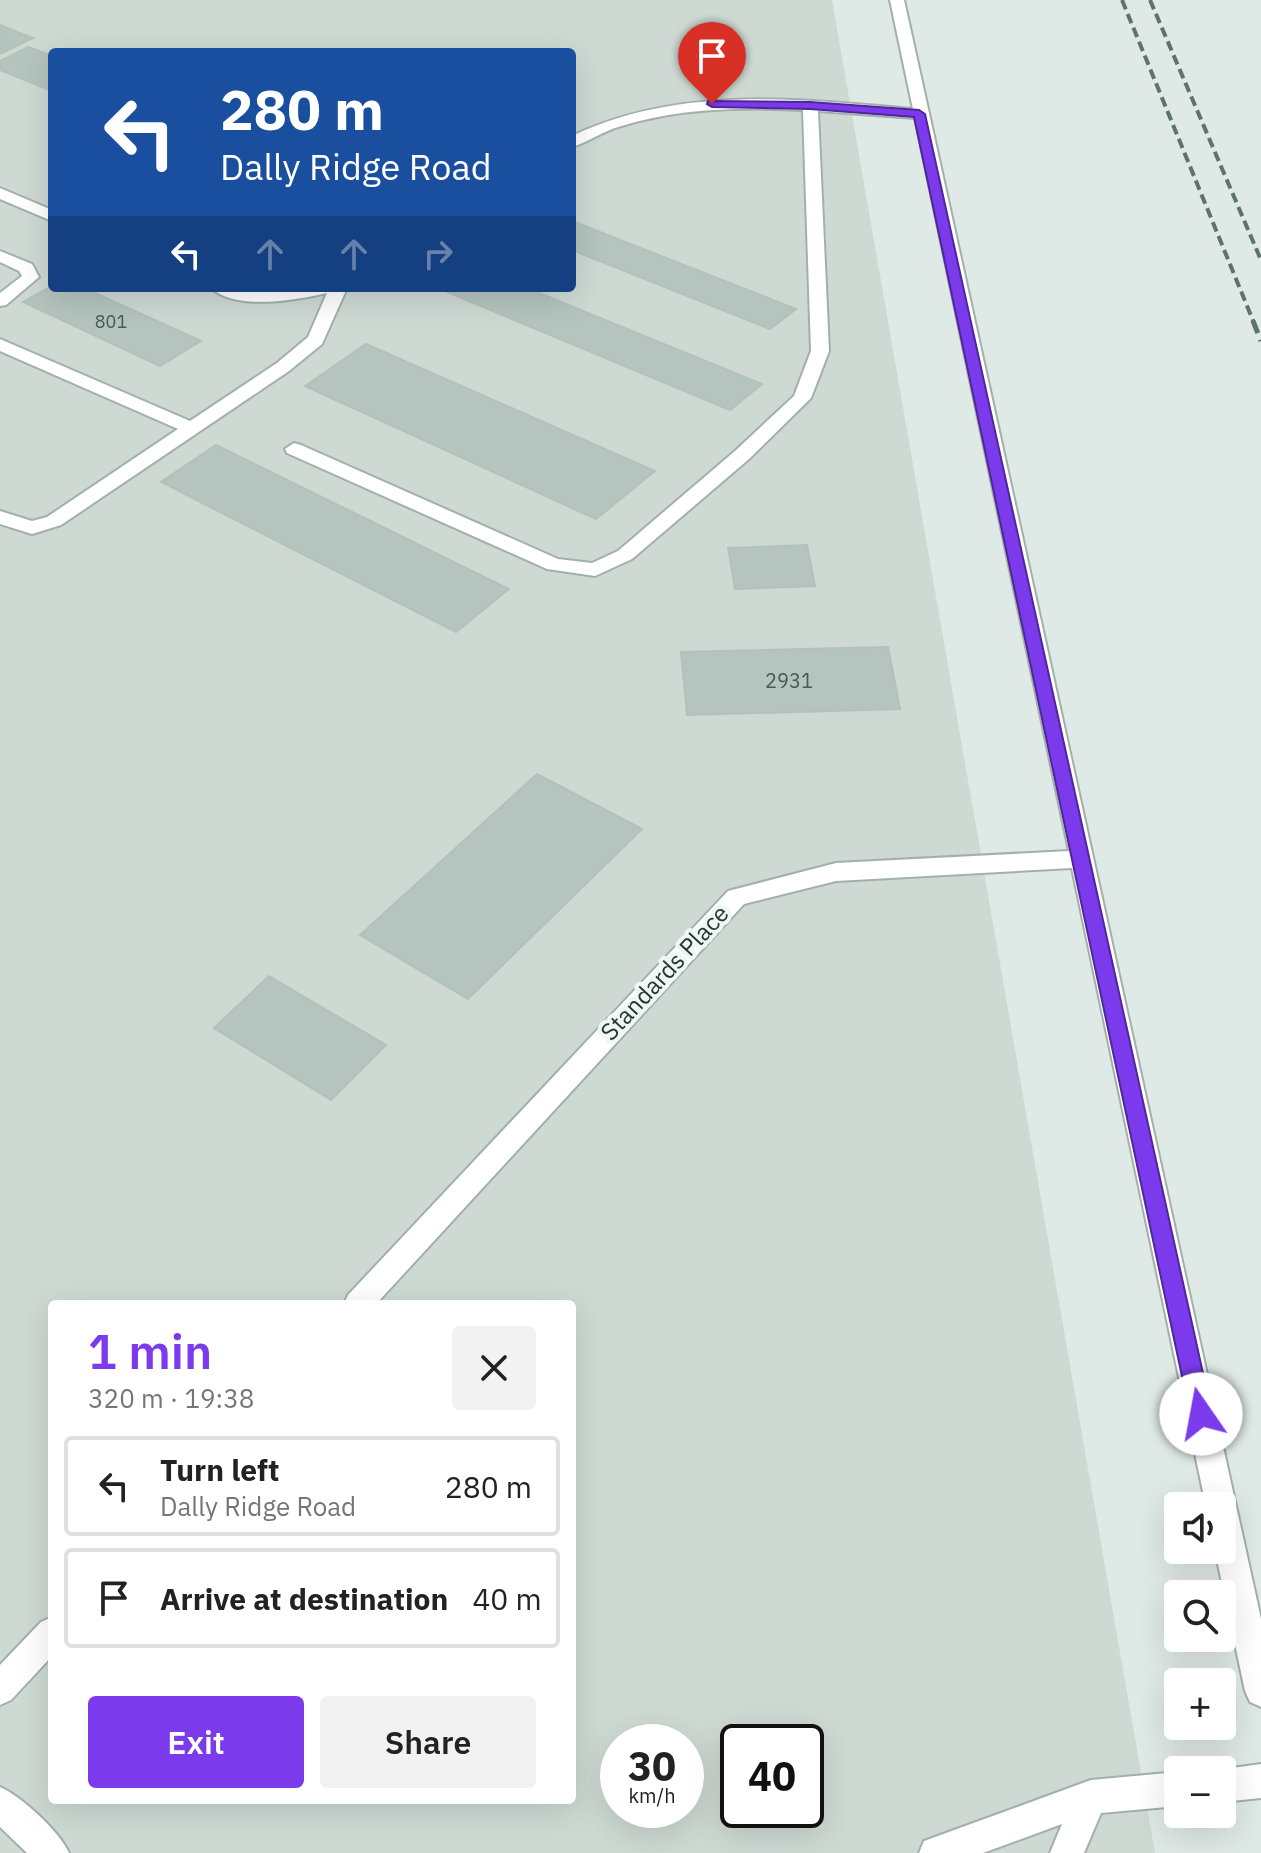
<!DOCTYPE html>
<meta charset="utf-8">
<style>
body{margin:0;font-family:"IBM Plex Sans",sans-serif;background:#f2f2f2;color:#222;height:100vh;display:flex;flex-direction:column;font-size:30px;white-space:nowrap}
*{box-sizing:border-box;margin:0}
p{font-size:26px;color:#767676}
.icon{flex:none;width:44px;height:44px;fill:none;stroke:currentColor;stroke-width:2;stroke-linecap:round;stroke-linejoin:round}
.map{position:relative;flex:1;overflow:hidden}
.details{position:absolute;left:48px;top:1300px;width:528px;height:504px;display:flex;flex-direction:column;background:#fff;border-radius:8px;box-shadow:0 8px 32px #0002}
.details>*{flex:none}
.guide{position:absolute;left:48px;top:48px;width:528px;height:244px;border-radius:8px;box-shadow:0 8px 32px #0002;background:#1a4fa0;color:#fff;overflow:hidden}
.tools{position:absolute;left:1164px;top:1492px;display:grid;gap:16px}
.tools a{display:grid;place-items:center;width:72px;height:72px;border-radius:8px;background:#fff;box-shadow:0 8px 32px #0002;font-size:40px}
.speed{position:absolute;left:600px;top:1724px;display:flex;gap:16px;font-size:40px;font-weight:700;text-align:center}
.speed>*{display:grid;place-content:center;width:104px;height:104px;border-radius:50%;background:#fff;box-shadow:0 8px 32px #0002;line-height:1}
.speed small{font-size:20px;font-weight:400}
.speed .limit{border:4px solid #111;border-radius:12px;background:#fff;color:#111}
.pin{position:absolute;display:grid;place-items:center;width:68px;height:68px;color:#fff;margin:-82px -34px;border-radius:50% 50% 50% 0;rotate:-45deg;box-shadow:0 0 8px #0007}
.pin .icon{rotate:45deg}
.me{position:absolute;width:88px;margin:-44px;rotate:348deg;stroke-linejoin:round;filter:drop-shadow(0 0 6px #0008)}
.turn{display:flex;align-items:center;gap:28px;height:168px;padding:0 40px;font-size:36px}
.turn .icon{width:104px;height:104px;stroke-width:2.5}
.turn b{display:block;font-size:56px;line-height:68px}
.lanes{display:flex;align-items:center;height:76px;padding:0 40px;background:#0003;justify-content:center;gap:40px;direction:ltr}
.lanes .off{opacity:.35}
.round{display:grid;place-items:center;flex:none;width:84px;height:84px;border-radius:8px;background:#f2f2f2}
.overview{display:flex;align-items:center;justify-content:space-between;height:136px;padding:0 40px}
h1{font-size:48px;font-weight:600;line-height:60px;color:#7c3aed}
.action{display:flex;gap:16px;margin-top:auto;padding:16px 40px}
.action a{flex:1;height:92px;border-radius:8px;background:#7c3aed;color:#fff;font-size:32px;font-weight:600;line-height:92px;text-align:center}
.action a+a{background:#f2f2f2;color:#222}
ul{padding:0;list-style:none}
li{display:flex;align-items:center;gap:24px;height:100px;margin:0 16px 12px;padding:0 24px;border:4px solid #e0e0e0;border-radius:8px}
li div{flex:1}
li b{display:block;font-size:30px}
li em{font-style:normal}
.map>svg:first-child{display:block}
.built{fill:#ced9d4;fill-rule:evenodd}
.building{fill:#b5c4be;stroke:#b2c2bb;stroke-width:2}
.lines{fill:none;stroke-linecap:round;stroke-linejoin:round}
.minor-casing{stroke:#a2b0ac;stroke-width:4}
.minor{fill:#fff;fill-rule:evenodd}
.rail-far1{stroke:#5c746d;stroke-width:4;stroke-dasharray:10 5;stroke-linecap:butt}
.rail{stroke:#5c746d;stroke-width:5;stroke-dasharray:13 7;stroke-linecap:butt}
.route{fill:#7c3aed;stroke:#51269a;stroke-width:2}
.labels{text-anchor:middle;stroke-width:8;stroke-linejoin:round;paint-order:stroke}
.far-number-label{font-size:18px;fill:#465b55}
.number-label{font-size:20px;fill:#465b55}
.street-label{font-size:24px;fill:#213832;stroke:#eff6f3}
</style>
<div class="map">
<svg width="1261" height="1853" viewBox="0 0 1261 1853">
<rect width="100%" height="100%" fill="#dfe9e5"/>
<path class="built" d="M0,0H832L1155,1853H0ZM52,52H572V288H52ZM52,1304H572V1800H52ZM618,1742H686V1810H618ZM738,1742H806V1810H738Z"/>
<path class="building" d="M0,25L33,38L0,54Z
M28,47L52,56V91L0,70V61Z
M572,221L796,309L770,329L572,250Z
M52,286L84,288L201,341L160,366L23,302Z
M450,288H527L762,384L730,410L445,291Z
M366,344L655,471L596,519L305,386Z
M216,445L509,589L456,632L161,482Z
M807,545L815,586L735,589L728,548Z
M888,647L900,709L687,715L681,652Z
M537,774L642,829L468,999L360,935Z
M269,976L386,1045L331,1100L214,1028Z"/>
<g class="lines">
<defs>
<path id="minor" d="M890,0H904L1261,1619V1707L1250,1702L1245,1691L1215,1550H1222V1506H1206L1072,868L836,881L744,904L376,1304H344L348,1295L728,891L836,863L1069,851L915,118L818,111L829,351L811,398L749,459L632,559L595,576L547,569L287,453L285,449L294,443L301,445L558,559L592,563L618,551L735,451L794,396L811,351L803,110C741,107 677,108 618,127C602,132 588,142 572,147V136C679,85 799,99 913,109Z
M0,188L52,210V221L0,199Z
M0,251L32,264L39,277L6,305L0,306V293L22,276L19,271L0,262Z
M211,288L273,291L347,288L322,344L289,371L61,525L32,534L0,524V511L32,521L47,517L178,429L0,351V339L190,421L277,363L308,337L327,293C297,300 236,311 211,288Z
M52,1617V1656L11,1700L0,1705V1665L41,1622Z
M1261,1764V1798L1222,1802V1770H1218Z
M1178,1772V1806L1101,1813L1084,1853H1050L1062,1824L983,1853H919L924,1841L1091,1780Z
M0,1787C21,1796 60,1832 69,1853H27L0,1827Z"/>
</defs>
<use href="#minor" class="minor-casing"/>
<use href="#minor" class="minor"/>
<path class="rail-far1" d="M1122,0L1254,323
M1150,0L1261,260"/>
<path class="rail" d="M1253,321L1261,341"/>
</g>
<path class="route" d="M708,101L810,102L919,110L925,114L1212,1414L1208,1421L1201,1424L1193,1421L1190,1414L914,117L810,109L712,107L707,104Z"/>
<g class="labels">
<g class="far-number-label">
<text x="111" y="328">801</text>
</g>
<g class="number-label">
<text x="789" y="688">2931</text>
</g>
<g class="street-label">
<text transform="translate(665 973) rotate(-47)" y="8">Standards Place</text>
</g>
</g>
</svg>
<div class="tools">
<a><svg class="icon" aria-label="sound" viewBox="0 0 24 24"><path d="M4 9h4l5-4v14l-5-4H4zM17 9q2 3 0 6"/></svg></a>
<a><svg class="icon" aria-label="search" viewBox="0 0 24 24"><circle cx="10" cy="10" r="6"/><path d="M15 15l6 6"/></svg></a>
<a>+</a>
<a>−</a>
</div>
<div class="speed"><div>30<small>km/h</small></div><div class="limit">40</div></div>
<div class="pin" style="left:712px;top:104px;background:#d93025"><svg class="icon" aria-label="arrive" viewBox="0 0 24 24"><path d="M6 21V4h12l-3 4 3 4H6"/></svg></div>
<svg class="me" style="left:1201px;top:1414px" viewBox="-20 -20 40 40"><circle r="19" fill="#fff"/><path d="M0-13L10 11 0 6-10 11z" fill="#7c3aed"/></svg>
<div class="guide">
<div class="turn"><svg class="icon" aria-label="left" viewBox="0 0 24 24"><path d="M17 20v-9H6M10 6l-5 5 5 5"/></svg><div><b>280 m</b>Dally Ridge Road</div></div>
<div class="lanes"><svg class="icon" aria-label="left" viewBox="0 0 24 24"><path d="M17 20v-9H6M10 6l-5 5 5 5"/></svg><svg class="icon off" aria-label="ahead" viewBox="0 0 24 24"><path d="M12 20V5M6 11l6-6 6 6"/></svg><svg class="icon off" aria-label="ahead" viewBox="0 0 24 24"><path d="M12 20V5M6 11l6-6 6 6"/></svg><svg class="icon off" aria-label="right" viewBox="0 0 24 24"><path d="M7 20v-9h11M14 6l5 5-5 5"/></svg></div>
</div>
<section class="details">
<div class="overview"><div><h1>1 min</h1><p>320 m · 19:38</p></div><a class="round"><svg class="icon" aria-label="close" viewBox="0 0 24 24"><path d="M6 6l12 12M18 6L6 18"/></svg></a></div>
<ul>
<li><svg class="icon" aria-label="left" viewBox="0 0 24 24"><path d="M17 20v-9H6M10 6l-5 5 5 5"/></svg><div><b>Turn left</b><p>Dally Ridge Road</p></div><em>280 m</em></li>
<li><svg class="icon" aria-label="arrive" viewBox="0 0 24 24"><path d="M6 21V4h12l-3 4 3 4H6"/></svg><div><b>Arrive at destination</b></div><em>40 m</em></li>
</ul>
<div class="action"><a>Exit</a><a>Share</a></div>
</section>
</div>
